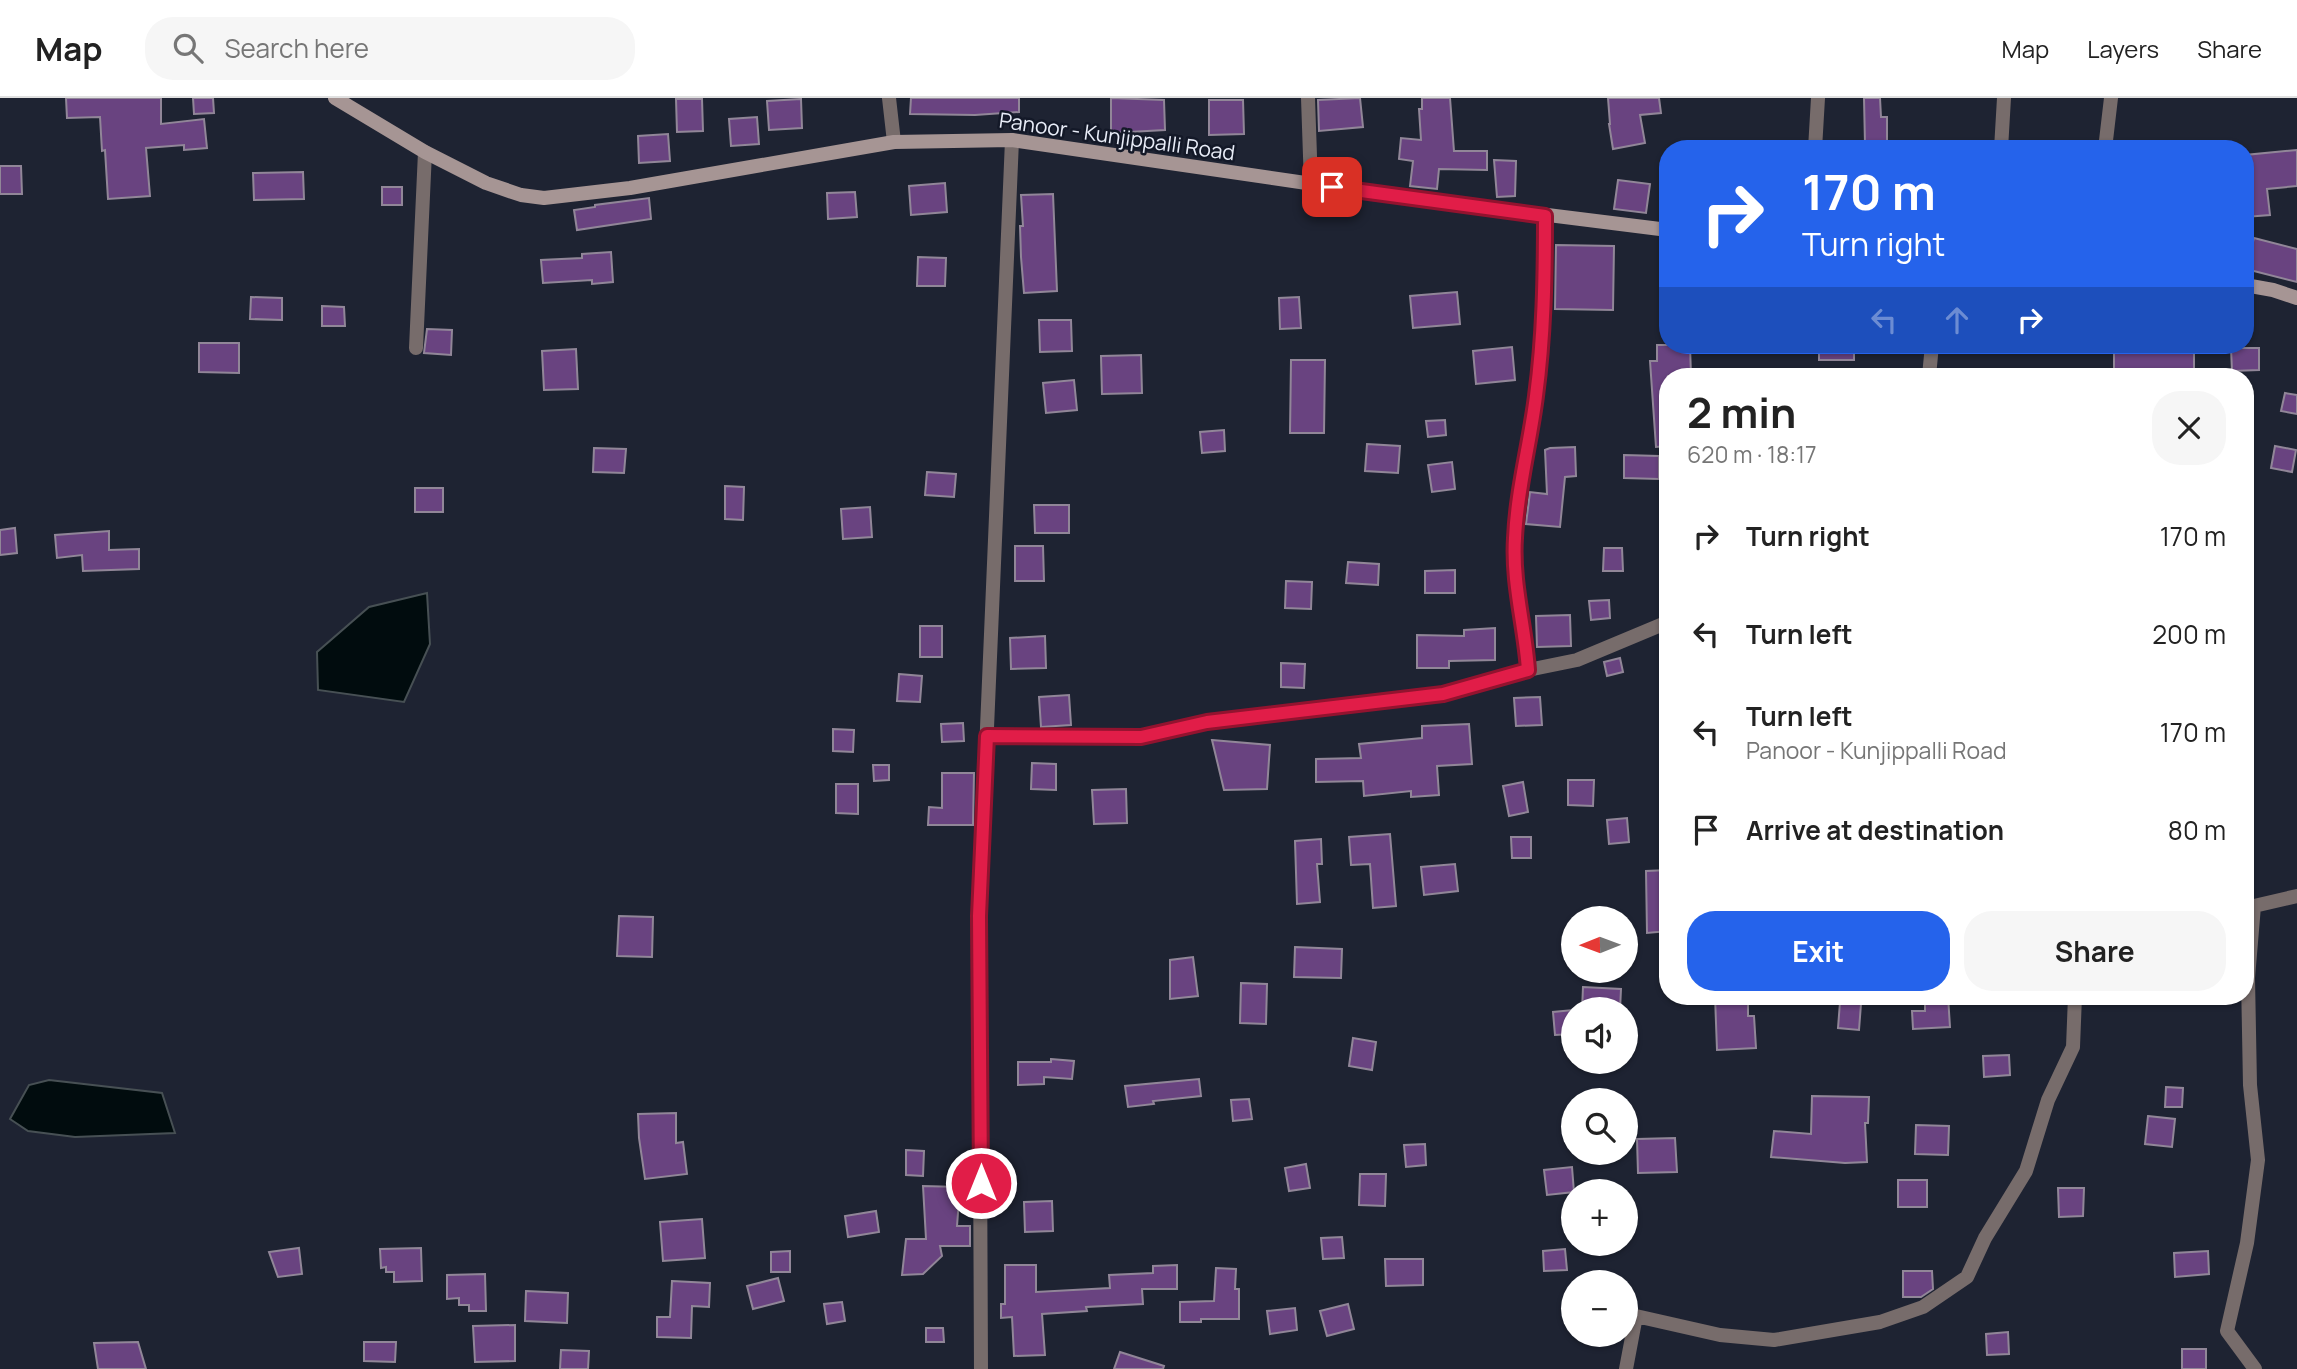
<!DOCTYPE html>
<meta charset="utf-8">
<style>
body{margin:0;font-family:Manrope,sans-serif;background:#f6f6f6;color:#222;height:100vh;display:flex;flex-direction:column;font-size:26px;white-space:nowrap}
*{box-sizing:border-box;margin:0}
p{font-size:23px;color:#767676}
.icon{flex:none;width:38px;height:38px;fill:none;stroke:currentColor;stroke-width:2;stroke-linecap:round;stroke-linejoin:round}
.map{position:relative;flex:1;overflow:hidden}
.drawer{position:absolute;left:1659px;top:270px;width:595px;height:637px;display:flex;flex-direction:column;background:#fff;border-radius:28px;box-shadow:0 2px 5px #0004}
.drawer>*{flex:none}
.banner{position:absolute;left:1659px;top:42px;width:595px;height:214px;border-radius:28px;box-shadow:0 2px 5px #0004;background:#2563eb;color:#fff;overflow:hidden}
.needle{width:46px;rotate:269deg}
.controls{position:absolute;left:1561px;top:808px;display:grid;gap:14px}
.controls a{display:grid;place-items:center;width:77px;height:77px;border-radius:50%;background:#fff;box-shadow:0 2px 5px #0004;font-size:35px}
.pin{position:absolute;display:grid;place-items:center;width:60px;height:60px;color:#fff;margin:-30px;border-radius:14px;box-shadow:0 4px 10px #0006}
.me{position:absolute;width:77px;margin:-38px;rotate:0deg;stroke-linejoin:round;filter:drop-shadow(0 0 5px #0008)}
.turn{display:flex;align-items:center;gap:24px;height:147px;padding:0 28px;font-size:32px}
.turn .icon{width:91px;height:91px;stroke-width:2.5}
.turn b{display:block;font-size:49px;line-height:60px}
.lanes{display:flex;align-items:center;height:66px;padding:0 28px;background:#0003;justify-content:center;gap:35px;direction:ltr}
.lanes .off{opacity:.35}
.round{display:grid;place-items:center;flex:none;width:74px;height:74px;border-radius:28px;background:#f6f6f6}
.head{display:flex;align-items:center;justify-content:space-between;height:119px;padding:0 28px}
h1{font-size:42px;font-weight:700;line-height:52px}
.action{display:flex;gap:14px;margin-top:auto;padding:14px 28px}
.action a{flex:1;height:80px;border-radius:28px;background:#2563eb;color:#fff;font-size:28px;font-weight:700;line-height:80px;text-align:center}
.action a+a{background:#f6f6f6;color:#222}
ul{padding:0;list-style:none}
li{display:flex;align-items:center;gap:21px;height:98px;padding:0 28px}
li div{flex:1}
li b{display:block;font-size:26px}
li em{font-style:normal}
header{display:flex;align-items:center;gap:42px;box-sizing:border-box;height:98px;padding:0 35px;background:#fff;border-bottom:2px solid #e0e0e0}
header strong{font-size:33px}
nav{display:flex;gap:38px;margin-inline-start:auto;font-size:24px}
.search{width:490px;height:63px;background:#f6f6f6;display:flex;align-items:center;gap:18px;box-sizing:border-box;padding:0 24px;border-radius:28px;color:#767676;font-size:26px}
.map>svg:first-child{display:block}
.water{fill:#010c0e;stroke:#475054;stroke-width:2}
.building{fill:#694380;stroke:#918698;stroke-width:2}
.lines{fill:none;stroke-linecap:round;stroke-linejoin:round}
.minor{stroke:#776c6b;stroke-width:14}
.tertiary{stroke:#776c6b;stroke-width:14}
.secondary{stroke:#a69594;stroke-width:14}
.route-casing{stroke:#92132f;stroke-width:18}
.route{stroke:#e11d48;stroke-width:12}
.labels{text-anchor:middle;stroke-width:5;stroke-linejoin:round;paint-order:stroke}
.street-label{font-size:21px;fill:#e9edf8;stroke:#141928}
</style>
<header>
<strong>Map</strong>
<div class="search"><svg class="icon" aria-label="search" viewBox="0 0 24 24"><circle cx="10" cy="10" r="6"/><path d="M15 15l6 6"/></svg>Search here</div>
<nav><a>Map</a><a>Layers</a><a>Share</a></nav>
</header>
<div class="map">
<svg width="2297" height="1271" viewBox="0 0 2297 1271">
<rect width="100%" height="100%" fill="#1e2332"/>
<path class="water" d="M427,495L430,546L404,604L318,592L317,554L369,509Z
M49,982L162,995L175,1035L75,1039L28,1033L10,1021L29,987Z"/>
<path class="building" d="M66,0H161V26L204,21L207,50L184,52V47L146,50L150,98L108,101L105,52L102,53L100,19L67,20Z
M193,0H213L214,15L194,16Z
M911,0H1019V14L975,17L910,16Z
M1111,0L1164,2L1165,32L1111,35Z
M1360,0L1363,29L1319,33L1318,2Z
M1422,0H1450L1454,53H1487V72L1439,71L1437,91L1410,88L1413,63L1399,61L1401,40L1421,42L1419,11H1422Z
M1608,0H1659L1661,15L1640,17L1645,45L1613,51L1609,26H1610Z
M1864,0H1880L1881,19H1887V46H1865Z
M676,1H702L703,33L677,34Z
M801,1L802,30L769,32L767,3Z
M1209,2H1243L1244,36L1209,37Z
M757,19L759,46L731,48L729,21Z
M668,36L670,63L639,65L638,38Z
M2297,52V88L2267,91L2270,117L2245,119V57Z
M1494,62L1516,63L1515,98L1497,99Z
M0,68H21L22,96H0Z
M303,74L304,101L254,102L253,75Z
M1618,82L1650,86L1646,115L1614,111Z
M945,85L947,114L911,117L909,88Z
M382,89H402V107H382Z
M855,94L857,119L828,121L827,95Z
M1053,96L1057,193L1024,195L1021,159L1020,128H1023L1021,97Z
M649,100L651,121L577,132L574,112L595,109V107Z
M2254,140L2297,151V184L2246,171Z
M1556,147L1614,148L1613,212L1555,211Z
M611,154L613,184L592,186V182L543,185L541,162L582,160V156Z
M918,159L946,160L945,188H917Z
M1457,194L1460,226L1413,230L1410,198Z
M251,199L282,200V222L250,221Z
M1299,199L1301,230L1280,231L1279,200Z
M322,208L344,209L345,228H322Z
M1039,222H1071L1072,253L1040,254Z
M427,231L452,232L451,257L424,255Z
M199,245H239V275L199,274Z
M1657,247H1690L1691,278H1668V348L1656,349L1650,263H1657Z
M1819,247H1854V262H1819Z
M2114,247H2194V278H2114Z
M1512,249L1515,282L1476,286L1473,253Z
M2231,250H2259V272L2232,273Z
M576,251L578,291L544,292L542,253Z
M1141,257L1142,295L1102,296L1101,258Z
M1291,262H1325L1324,335H1290Z
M1074,282L1077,312L1046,315L1043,285Z
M2285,295L2297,297V316L2281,313Z
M1445,322L1446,337L1428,339L1426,323Z
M1224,332L1225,353L1202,355L1200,334Z
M1367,346L1400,348L1398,375L1365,373Z
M2275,348L2296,352L2292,374L2271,370Z
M1575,349L1576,378L1565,379L1560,429L1526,426L1530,394L1547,396L1545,352L1550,350Z
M594,350L626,351L624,375L593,374Z
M1624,357L1659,358V381L1624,380Z
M1452,364L1455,391L1432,394L1428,367Z
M927,374L956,376L954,399L925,397Z
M725,388L744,389L743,422L725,421Z
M415,390H443V414H415Z
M1034,407H1069V435H1035Z
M870,409L872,439L843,441L841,411Z
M15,430L17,455L0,457V432Z
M109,433V452L139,451V471L83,473L82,457L57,460L55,437Z
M1015,448H1043L1044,483H1015Z
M1604,450H1622L1623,473H1603Z
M1348,464L1379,466L1378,487L1346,485Z
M1455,472V495H1425V473Z
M1286,483L1312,484L1311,511L1285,510Z
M1609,502L1610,520L1591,522L1589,503Z
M1570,517L1571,548L1537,549L1536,518Z
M920,528H942V559H920Z
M1495,530V562L1449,563V570H1417V537L1464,538V532Z
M1045,538L1046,570L1011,571L1010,540Z
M1620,560L1623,574L1607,578L1604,564Z
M1281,565L1305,566L1304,590L1281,589Z
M899,576L922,578L920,604L897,603Z
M1069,597L1071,627L1041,629L1039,599Z
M1540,599L1542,627L1516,628L1514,600Z
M963,625L964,643L942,644L941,626Z
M1469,626L1472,666L1437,668L1439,697L1411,699V693L1364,698L1363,683L1316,684V661L1361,660L1359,646L1422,640V628Z
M833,631L854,632L853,654L833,653Z
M1212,642L1270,647L1267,691L1224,692Z
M1032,665L1056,666V692L1031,691Z
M873,667H889V682L874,683Z
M942,675H974L973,727H928L929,709L942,710Z
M1568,682H1594L1593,708L1568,707Z
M1523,684L1528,714L1509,718L1503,688Z
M836,686H858V716L836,715Z
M1126,691L1127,725L1094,726L1092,692Z
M1627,720L1629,744L1609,746L1607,722Z
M1390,736L1396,808L1373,810L1370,766L1351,767L1349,739Z
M1511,739H1531V760H1512Z
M1321,741L1322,766H1317L1320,804L1297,806L1295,743Z
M1455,766L1458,793L1424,797L1421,769Z
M1668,772V833L1647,835L1646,773Z
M619,818L653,819L652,859L617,858Z
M1295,849L1342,851L1341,880L1294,879Z
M1193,859L1198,898L1170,901V862Z
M1241,885L1267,886L1266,926L1240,925Z
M1583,889L1621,891L1620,912H1582Z
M1715,898H1748V918H1754L1756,950L1717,952Z
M1925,898H1948L1950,929L1913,931L1912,913H1925Z
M1840,904L1861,906L1859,932L1838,930Z
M1573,912V936L1555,937L1553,914Z
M1353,940L1376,944L1372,972L1349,968Z
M2009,957L2010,977L1984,979L1983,958Z
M1051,961L1074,963L1072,981L1044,979V986L1018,987V964H1051Z
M1199,981L1201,998L1153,1003L1154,1006L1128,1009L1125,988Z
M2166,989L2183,990L2182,1009H2165Z
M1812,998L1869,999L1868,1025H1865L1867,1064L1845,1065L1771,1059L1774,1033L1811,1036Z
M1249,1001L1252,1021L1233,1023L1231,1002Z
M676,1015V1045L683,1044L687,1076L645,1081L639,1040L638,1016Z
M2148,1018L2175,1021L2172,1049L2145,1046Z
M1916,1027L1949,1028L1948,1057L1915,1056Z
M1675,1040L1677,1074L1638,1075L1637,1041Z
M1425,1046L1426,1067L1406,1069L1404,1047Z
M906,1052L924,1053L923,1078L906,1077Z
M1306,1066L1310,1090L1289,1093L1285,1070Z
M1572,1069L1574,1094L1547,1097L1544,1072Z
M1360,1076H1386L1385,1108L1359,1107Z
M1898,1082H1927V1109H1898Z
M923,1088L960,1089L957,1128H970V1148H940L942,1158L923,1176L902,1177L906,1141H926Z
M2058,1090H2084L2083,1118L2059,1119Z
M1052,1103L1053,1133L1025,1134L1024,1104Z
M876,1113L879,1134L848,1139L845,1118Z
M702,1121L705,1160L663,1163L660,1124Z
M1342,1139L1344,1160L1323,1161L1321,1140Z
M299,1150L302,1176L278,1179L269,1154Z
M421,1150L422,1183L394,1184V1174H386V1169L381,1170L380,1151Z
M1565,1151L1567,1172L1544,1173L1543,1153Z
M790,1153V1174H771V1154Z
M2208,1153L2209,1176L2175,1179L2174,1155Z
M1385,1161H1423V1187L1386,1188Z
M1005,1167H1036V1194L1110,1190L1109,1177L1153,1175V1168L1177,1167V1191H1142L1143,1206L1086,1209L1087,1213L1042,1216L1045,1257L1014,1258L1012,1219L1001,1220V1206H1005Z
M1216,1170L1236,1171L1235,1191H1239V1221H1201V1224H1180V1204L1214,1203Z
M1903,1173H1932L1933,1191L1921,1199H1903Z
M485,1176L486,1213H469V1207H459V1200L447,1201V1177Z
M778,1180L784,1203L753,1211L747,1188Z
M672,1183L710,1185L709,1209L692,1208L691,1240L657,1239V1219H670Z
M526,1193L568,1195L567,1225L525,1223Z
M842,1204L845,1223L827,1226L824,1206Z
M1348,1206L1354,1231L1327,1238L1320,1213Z
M1295,1210L1297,1232L1270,1236L1267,1213Z
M515,1227V1263L475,1264L473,1228Z
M926,1230H943L944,1244H926Z
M2008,1234L2009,1256L1987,1257L1986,1236Z
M138,1244L146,1271H98L94,1245Z
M364,1244H396L395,1264L364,1263Z
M2182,1251H2206V1271H2182Z
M561,1252L589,1253L588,1271H560Z
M1120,1254L1164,1268L1163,1271H1114Z"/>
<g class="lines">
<path class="minor" d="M889,0L894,44
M1308,0L1311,87
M1815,51L1818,0
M2001,51L2004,0
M2105,51L2111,0
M416,250L425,54
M1929,278L1932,247
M1528,572C1525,528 1512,485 1515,440C1517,392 1530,346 1536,298C1544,238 1545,179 1545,118
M987,638L1141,639L1207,624L1443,596L1528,572L1577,562L1668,524
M1626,1271L1636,1218L1720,1237L1774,1242L1880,1224L1923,1209L1967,1179L1985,1140L2026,1073L2048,1002L2073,949L2075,898
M2255,1271L2227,1233L2247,1145L2258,1062L2250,987L2248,880L2254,808L2297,798"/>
<path class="tertiary" d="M981,1271L979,818L1012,42"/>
<path class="secondary" d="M335,0L425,54L486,85L521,97L544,100L630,90L894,44L1012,42L1395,98L1668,132
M2245,187L2273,192L2297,200"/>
</g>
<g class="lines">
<defs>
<path id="route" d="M981,1085L979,818L987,638L1141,639L1207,624L1443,596L1528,572C1525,528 1512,485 1515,440C1517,392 1530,346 1536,298C1544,238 1545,179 1545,118L1332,89"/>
</defs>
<use href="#route" class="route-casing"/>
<use href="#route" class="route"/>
</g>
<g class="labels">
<g class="street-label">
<text transform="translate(1117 39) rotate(8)" y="7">Panoor - Kunjippalli Road</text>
</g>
</g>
</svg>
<div class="controls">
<a><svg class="needle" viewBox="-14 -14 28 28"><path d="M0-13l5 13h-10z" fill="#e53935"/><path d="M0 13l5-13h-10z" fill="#767676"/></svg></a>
<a><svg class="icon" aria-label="sound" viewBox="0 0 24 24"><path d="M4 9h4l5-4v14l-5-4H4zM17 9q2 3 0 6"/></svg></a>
<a><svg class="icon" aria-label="search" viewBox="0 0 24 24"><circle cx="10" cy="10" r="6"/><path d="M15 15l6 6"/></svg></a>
<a>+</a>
<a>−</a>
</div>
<div class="pin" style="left:1332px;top:89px;background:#d93025"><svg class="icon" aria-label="arrive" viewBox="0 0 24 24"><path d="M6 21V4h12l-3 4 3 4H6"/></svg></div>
<svg class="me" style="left:981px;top:1085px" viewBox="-20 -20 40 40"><circle r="17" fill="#e11d48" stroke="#fff" stroke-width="3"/><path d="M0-11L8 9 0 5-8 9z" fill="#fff"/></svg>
<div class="banner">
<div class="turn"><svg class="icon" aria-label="right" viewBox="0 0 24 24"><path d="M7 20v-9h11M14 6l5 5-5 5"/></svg><div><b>170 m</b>Turn right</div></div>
<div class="lanes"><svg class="icon off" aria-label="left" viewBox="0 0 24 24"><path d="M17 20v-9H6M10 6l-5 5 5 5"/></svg><svg class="icon off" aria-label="ahead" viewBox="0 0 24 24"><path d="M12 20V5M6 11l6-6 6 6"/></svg><svg class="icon" aria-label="right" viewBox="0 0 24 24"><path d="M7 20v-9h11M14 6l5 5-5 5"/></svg></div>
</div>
<section class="drawer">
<div class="head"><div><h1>2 min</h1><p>620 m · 18:17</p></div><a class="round"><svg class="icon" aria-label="close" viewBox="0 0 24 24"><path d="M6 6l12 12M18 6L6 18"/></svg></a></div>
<ul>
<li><svg class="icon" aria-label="right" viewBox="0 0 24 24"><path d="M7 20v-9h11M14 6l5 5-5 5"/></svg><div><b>Turn right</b></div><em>170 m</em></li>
<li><svg class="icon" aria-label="left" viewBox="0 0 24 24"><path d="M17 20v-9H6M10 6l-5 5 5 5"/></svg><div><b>Turn left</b></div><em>200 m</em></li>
<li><svg class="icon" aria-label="left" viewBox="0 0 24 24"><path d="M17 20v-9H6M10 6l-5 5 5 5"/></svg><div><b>Turn left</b><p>Panoor - Kunjippalli Road</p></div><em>170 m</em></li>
<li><svg class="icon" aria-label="arrive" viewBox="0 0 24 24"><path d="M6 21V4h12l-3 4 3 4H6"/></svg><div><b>Arrive at destination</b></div><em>80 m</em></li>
</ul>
<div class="action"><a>Exit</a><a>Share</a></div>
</section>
</div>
